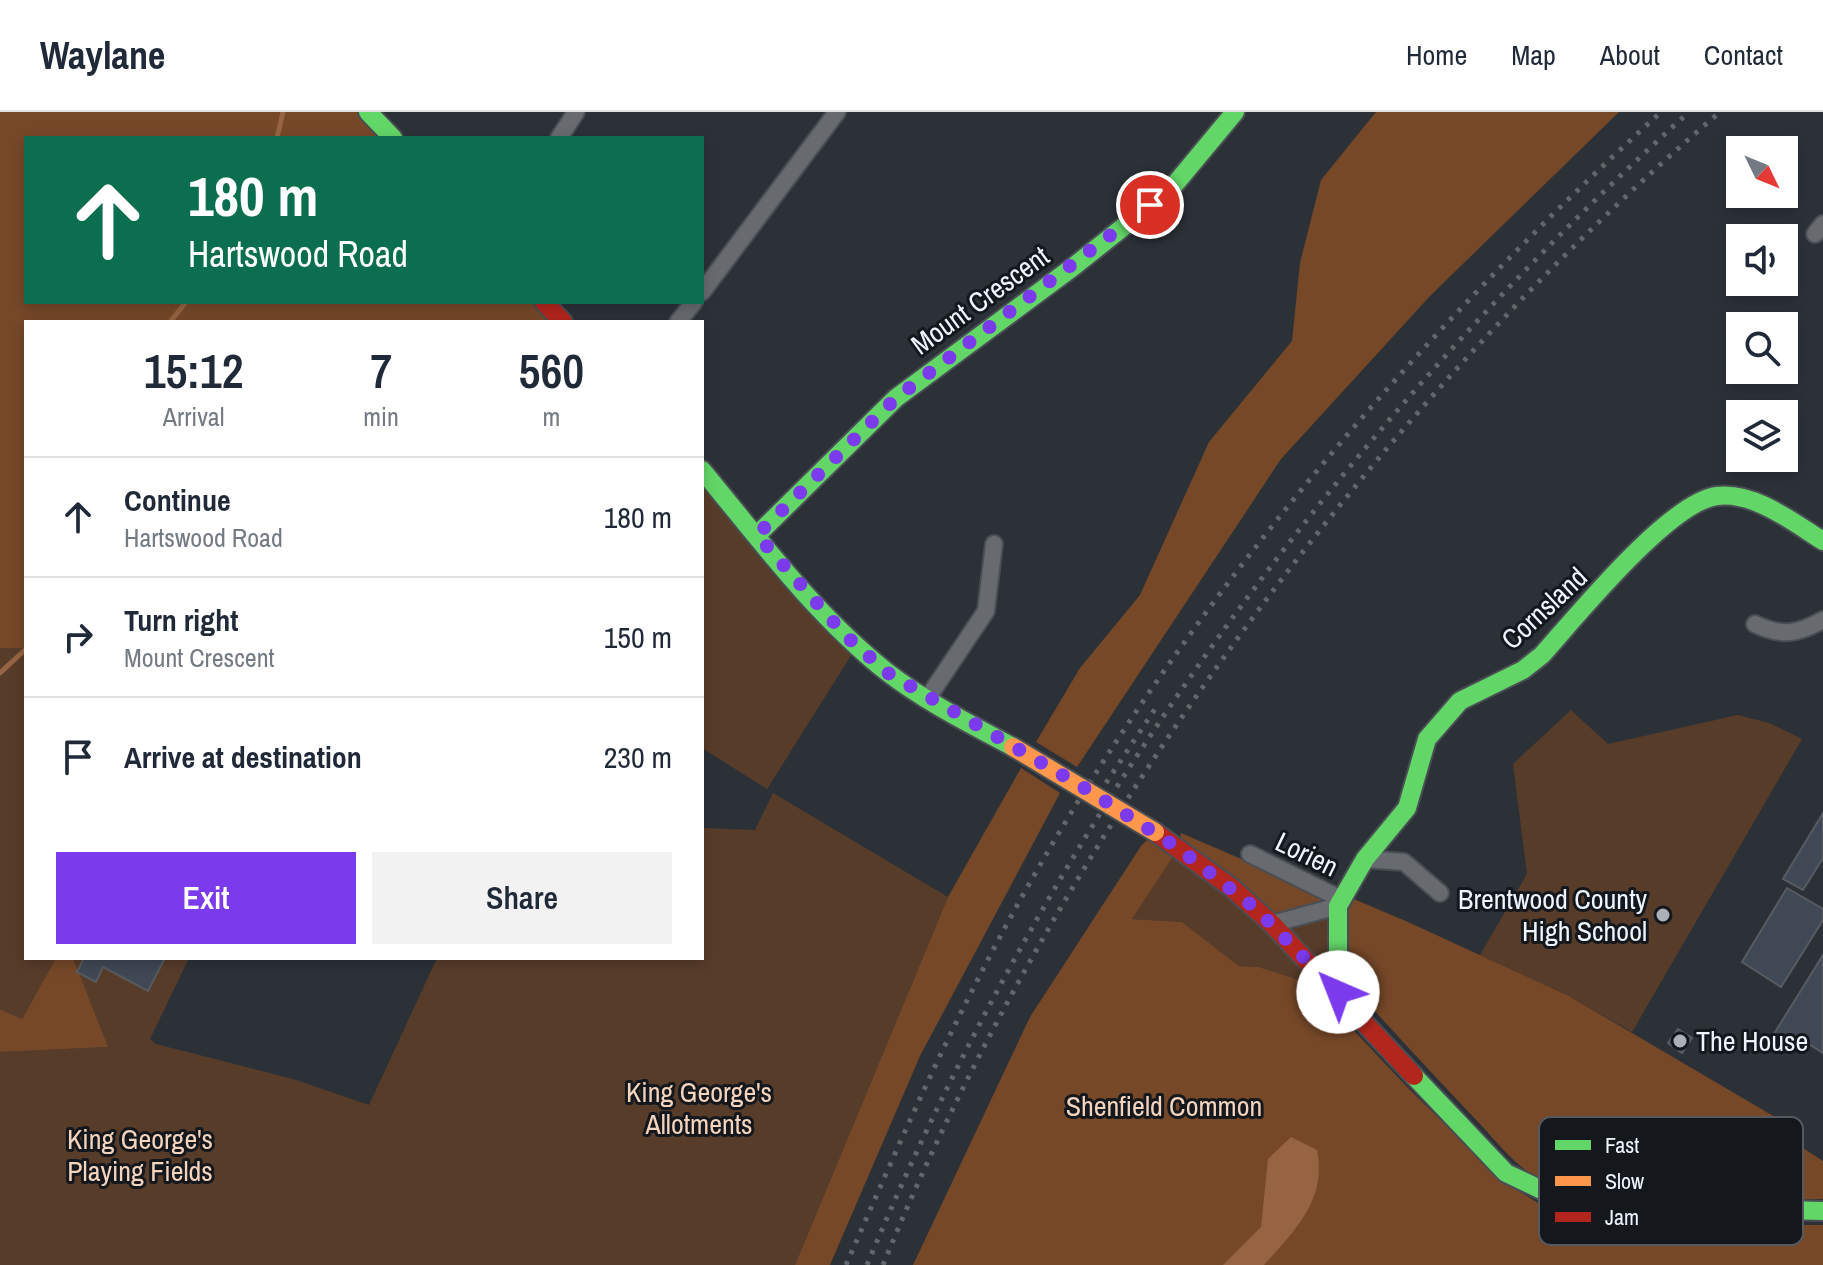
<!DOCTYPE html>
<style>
body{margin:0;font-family:"Archivo Narrow",sans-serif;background:#f2f2f3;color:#1f2937;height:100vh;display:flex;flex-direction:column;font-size:30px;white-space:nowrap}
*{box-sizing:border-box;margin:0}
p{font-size:26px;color:#747a83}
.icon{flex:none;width:44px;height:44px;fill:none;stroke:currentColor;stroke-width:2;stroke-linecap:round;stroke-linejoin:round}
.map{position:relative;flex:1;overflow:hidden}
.sheet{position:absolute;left:24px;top:208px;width:680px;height:640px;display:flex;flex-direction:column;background:#fff;border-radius:0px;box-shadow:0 4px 12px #0003}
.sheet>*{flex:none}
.top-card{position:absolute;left:24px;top:24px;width:680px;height:168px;border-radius:0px;box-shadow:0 4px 12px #0003;background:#0b6e4f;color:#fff;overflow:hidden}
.needle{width:52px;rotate:133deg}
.buttons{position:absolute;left:1726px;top:24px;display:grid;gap:16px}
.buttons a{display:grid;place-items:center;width:72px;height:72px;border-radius:0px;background:#fff;box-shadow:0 4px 12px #0003;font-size:40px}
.pin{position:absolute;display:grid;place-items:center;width:68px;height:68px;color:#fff;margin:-34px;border:4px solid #fff;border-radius:50%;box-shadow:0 2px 8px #0007}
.me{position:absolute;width:88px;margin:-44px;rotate:316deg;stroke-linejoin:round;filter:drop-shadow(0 0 6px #0008)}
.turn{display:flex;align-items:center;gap:28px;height:168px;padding:0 32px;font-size:36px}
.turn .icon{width:104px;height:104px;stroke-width:2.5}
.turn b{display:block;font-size:56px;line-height:68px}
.eta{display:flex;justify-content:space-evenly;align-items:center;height:136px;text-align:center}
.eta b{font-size:48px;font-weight:600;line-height:56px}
.primary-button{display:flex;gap:16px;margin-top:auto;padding:16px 32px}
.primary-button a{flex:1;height:92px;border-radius:0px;background:#7c3aed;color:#fff;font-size:32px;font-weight:600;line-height:92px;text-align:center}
.primary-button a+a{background:#f2f2f3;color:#1f2937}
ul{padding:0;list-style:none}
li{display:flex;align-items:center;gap:24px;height:120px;padding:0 32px;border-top:2px solid #e0e1e3}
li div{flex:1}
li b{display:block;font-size:30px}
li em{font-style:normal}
header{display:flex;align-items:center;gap:48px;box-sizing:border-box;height:112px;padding:0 40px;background:#fff;border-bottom:2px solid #e0e1e3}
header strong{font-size:38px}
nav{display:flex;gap:44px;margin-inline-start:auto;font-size:28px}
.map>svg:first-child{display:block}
.green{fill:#583c2a}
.forest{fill:#764828}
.water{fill:#966442}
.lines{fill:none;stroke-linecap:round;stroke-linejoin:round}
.stream{stroke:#966442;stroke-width:5}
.building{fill:#3f4854;stroke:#575b61;stroke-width:2}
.street-casing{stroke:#494e54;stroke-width:20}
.fast-casing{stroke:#494e54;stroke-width:22}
.jam-casing{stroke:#494e54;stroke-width:22}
.street{stroke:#676b70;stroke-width:16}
.fast{stroke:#63d668;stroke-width:18}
.jam{stroke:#b3261e;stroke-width:18}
.rail{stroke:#63676c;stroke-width:5;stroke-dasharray:4 8;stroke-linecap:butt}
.slow-bridge-casing{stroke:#494e54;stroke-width:22;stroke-linecap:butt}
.slow-bridge{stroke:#ff974d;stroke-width:18}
.route{stroke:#7c3aed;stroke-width:14;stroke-dasharray:0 25.2}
.poi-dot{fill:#abb0b9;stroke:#14181d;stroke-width:3}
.labels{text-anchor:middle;stroke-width:6;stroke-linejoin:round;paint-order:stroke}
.street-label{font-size:28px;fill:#eff5fe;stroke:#14181d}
.poi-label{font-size:28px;fill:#eff5fe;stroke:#14181d;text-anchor:end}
.park-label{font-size:28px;fill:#f5d4be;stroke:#14181d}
.key{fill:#14181d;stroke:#565a60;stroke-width:2}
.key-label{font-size:22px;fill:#eff5fe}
</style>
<header>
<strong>Waylane</strong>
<nav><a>Home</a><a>Map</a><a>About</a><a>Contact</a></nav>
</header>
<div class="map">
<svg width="1823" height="1153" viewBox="0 0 1823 1153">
<rect width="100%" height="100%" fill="#2c3138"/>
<path class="green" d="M702,358L857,534L767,677L702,636Z
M22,535L26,536V846H56L22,907L0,897V536Z
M1571,598L1608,632L1738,603L1769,611L1802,627L1632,920L1569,884L1480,843L1527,762L1513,652Z
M773,681L948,785L795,1153H0V940L107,935L73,846H189L150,927L156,932L293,967L369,993L437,846H702V716L755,718Z
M1178,736L1338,794V880L1259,855L1239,854L1182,810L1132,807Z"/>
<path class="forest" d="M0,0H367L392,26H26V190H543L561,210H26V536H0Z
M1376,0H1619L1430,184L1281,347L1077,655L1036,630L1080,556L1140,483L1209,330L1292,229L1300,151L1321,68Z
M1021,656L1060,681L920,944L830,1153H795L948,785Z
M1155,720L1178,735L1181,721L1276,762L1349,785L1408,810L1569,884L1775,1005L1770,1015L1823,1049V1087C1752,1088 1598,1098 1538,1066C1515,1054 1497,1030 1480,1012C1432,962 1385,910 1338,859V795L1272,812L1178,737L1132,807L1182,810L1239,854L1259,855L1309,871L1410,978L1506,1071L1538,1091L1609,1113H1823V1153H913L1030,905L1141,734Z
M56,846H73L108,935L0,940V897L22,907Z"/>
<path class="water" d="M1291,1025L1317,1038C1327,1088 1295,1118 1264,1153H1223L1261,1115L1268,1047Z"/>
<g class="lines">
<path class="stream" d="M277,26L283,0
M170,210L186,190
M0,561L26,537"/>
</g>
<path class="building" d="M1823,701V746L1803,778L1783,767Z
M1787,776L1823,797V808L1781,875L1742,850Z
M1823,843V941L1796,924L1789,935L1772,925Z
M84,846H165L148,879L103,855L96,870L77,860Z
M1678,917L1692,926L1682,941L1668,931Z"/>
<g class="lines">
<defs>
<path id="street" d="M559,26L576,0
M1815,122L1823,112
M702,180L837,0
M678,210L694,190
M1755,512C1782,525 1798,522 1823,508
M927,587L986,499L994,432
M1250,742L1343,788
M1365,747L1404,750L1440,781
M1272,812L1338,794"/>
<path id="fast" d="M368,0L393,26
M702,358C760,428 815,503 887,560C926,590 970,612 1013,635
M757,423L896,286L1073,155L1171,77L1235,0
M1338,880V794L1365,747L1407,696L1427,627L1460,589L1523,558L1542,543C1576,505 1669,390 1717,384C1754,379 1794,411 1823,429
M1414,964L1506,1061L1571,1092L1640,1103H1688L1753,1097L1823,1099"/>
<path id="jam" d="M544,190L563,210
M1155,720L1232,776L1272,812L1414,964"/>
</defs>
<use href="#street" class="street-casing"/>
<use href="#fast" class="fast-casing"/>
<use href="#jam" class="jam-casing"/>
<use href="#street" class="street"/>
<use href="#fast" class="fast"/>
<use href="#jam" class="jam"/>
<path class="rail" d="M1106,671L1157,594
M846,1153C888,1057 930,960 978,867C1144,541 1392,245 1661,0
M867,1153C1049,714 1337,318 1689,0
M883,1153C1055,730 1372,297 1720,0"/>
<defs>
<path id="slow-bridge" d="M1013,635L1155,720"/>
</defs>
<use href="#slow-bridge" class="slow-bridge-casing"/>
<use href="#slow-bridge" class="slow-bridge"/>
</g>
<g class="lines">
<path class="route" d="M1150,93L896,286L757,423L846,524L888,561L1083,675L1178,736L1255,796L1338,880"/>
</g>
<g class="poi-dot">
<circle cx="1663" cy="803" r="8"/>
<circle cx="1680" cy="929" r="8"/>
</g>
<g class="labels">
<g class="street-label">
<text transform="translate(980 188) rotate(-36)" y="10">Mount Crescent</text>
<text transform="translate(1544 496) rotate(-43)" y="10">Cornsland</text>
<text transform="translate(1307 742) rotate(26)" y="10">Lorien</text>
</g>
<g class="poi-label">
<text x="1647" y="797">Brentwood County<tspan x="1647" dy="32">High School</tspan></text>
<text x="1696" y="939" text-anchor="start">The House</text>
</g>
<g class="park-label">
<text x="699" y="990">King George's<tspan x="699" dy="32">Allotments</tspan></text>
<text x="1164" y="1004">Shenfield Common</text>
<text x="140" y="1037">King George's<tspan x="140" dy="32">Playing Fields</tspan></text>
</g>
</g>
<rect x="1539" y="1005" width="264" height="128" rx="12" class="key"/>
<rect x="1555" y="1028" width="36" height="10" fill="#63d668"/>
<rect x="1555" y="1064" width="36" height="10" fill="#ff974d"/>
<rect x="1555" y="1100" width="36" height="10" fill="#b3261e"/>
<g class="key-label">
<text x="1605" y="1041">Fast</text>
<text x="1605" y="1077">Slow</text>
<text x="1605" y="1113">Jam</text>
</g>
</svg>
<div class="buttons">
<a><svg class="needle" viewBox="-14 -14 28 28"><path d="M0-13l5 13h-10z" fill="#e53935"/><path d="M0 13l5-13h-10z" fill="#747a83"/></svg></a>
<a><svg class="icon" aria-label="sound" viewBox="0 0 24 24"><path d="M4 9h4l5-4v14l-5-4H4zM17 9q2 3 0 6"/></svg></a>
<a><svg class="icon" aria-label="search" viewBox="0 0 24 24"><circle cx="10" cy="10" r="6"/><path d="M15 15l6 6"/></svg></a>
<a><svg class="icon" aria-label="layers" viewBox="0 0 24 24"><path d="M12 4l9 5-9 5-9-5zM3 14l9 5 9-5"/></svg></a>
</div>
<div class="pin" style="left:1150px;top:93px;background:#d93025"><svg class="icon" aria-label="arrive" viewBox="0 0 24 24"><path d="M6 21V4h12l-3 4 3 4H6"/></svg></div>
<svg class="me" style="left:1338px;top:880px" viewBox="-20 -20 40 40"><circle r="19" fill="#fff"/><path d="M0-13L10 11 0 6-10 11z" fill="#7c3aed"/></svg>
<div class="top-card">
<div class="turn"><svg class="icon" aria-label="ahead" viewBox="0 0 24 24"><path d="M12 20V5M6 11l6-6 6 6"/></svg><div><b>180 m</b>Hartswood Road</div></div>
</div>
<section class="sheet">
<div class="eta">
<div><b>15:12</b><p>Arrival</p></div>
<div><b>7</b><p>min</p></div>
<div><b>560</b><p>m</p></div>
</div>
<ul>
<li><svg class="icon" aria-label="ahead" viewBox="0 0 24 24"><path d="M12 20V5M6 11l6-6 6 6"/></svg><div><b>Continue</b><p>Hartswood Road</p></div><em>180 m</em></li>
<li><svg class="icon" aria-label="right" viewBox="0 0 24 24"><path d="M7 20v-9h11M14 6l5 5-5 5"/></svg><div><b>Turn right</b><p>Mount Crescent</p></div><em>150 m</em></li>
<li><svg class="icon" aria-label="arrive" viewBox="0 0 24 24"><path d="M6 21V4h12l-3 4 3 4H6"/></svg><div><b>Arrive at destination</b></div><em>230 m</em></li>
</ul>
<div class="primary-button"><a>Exit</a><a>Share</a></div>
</section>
</div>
